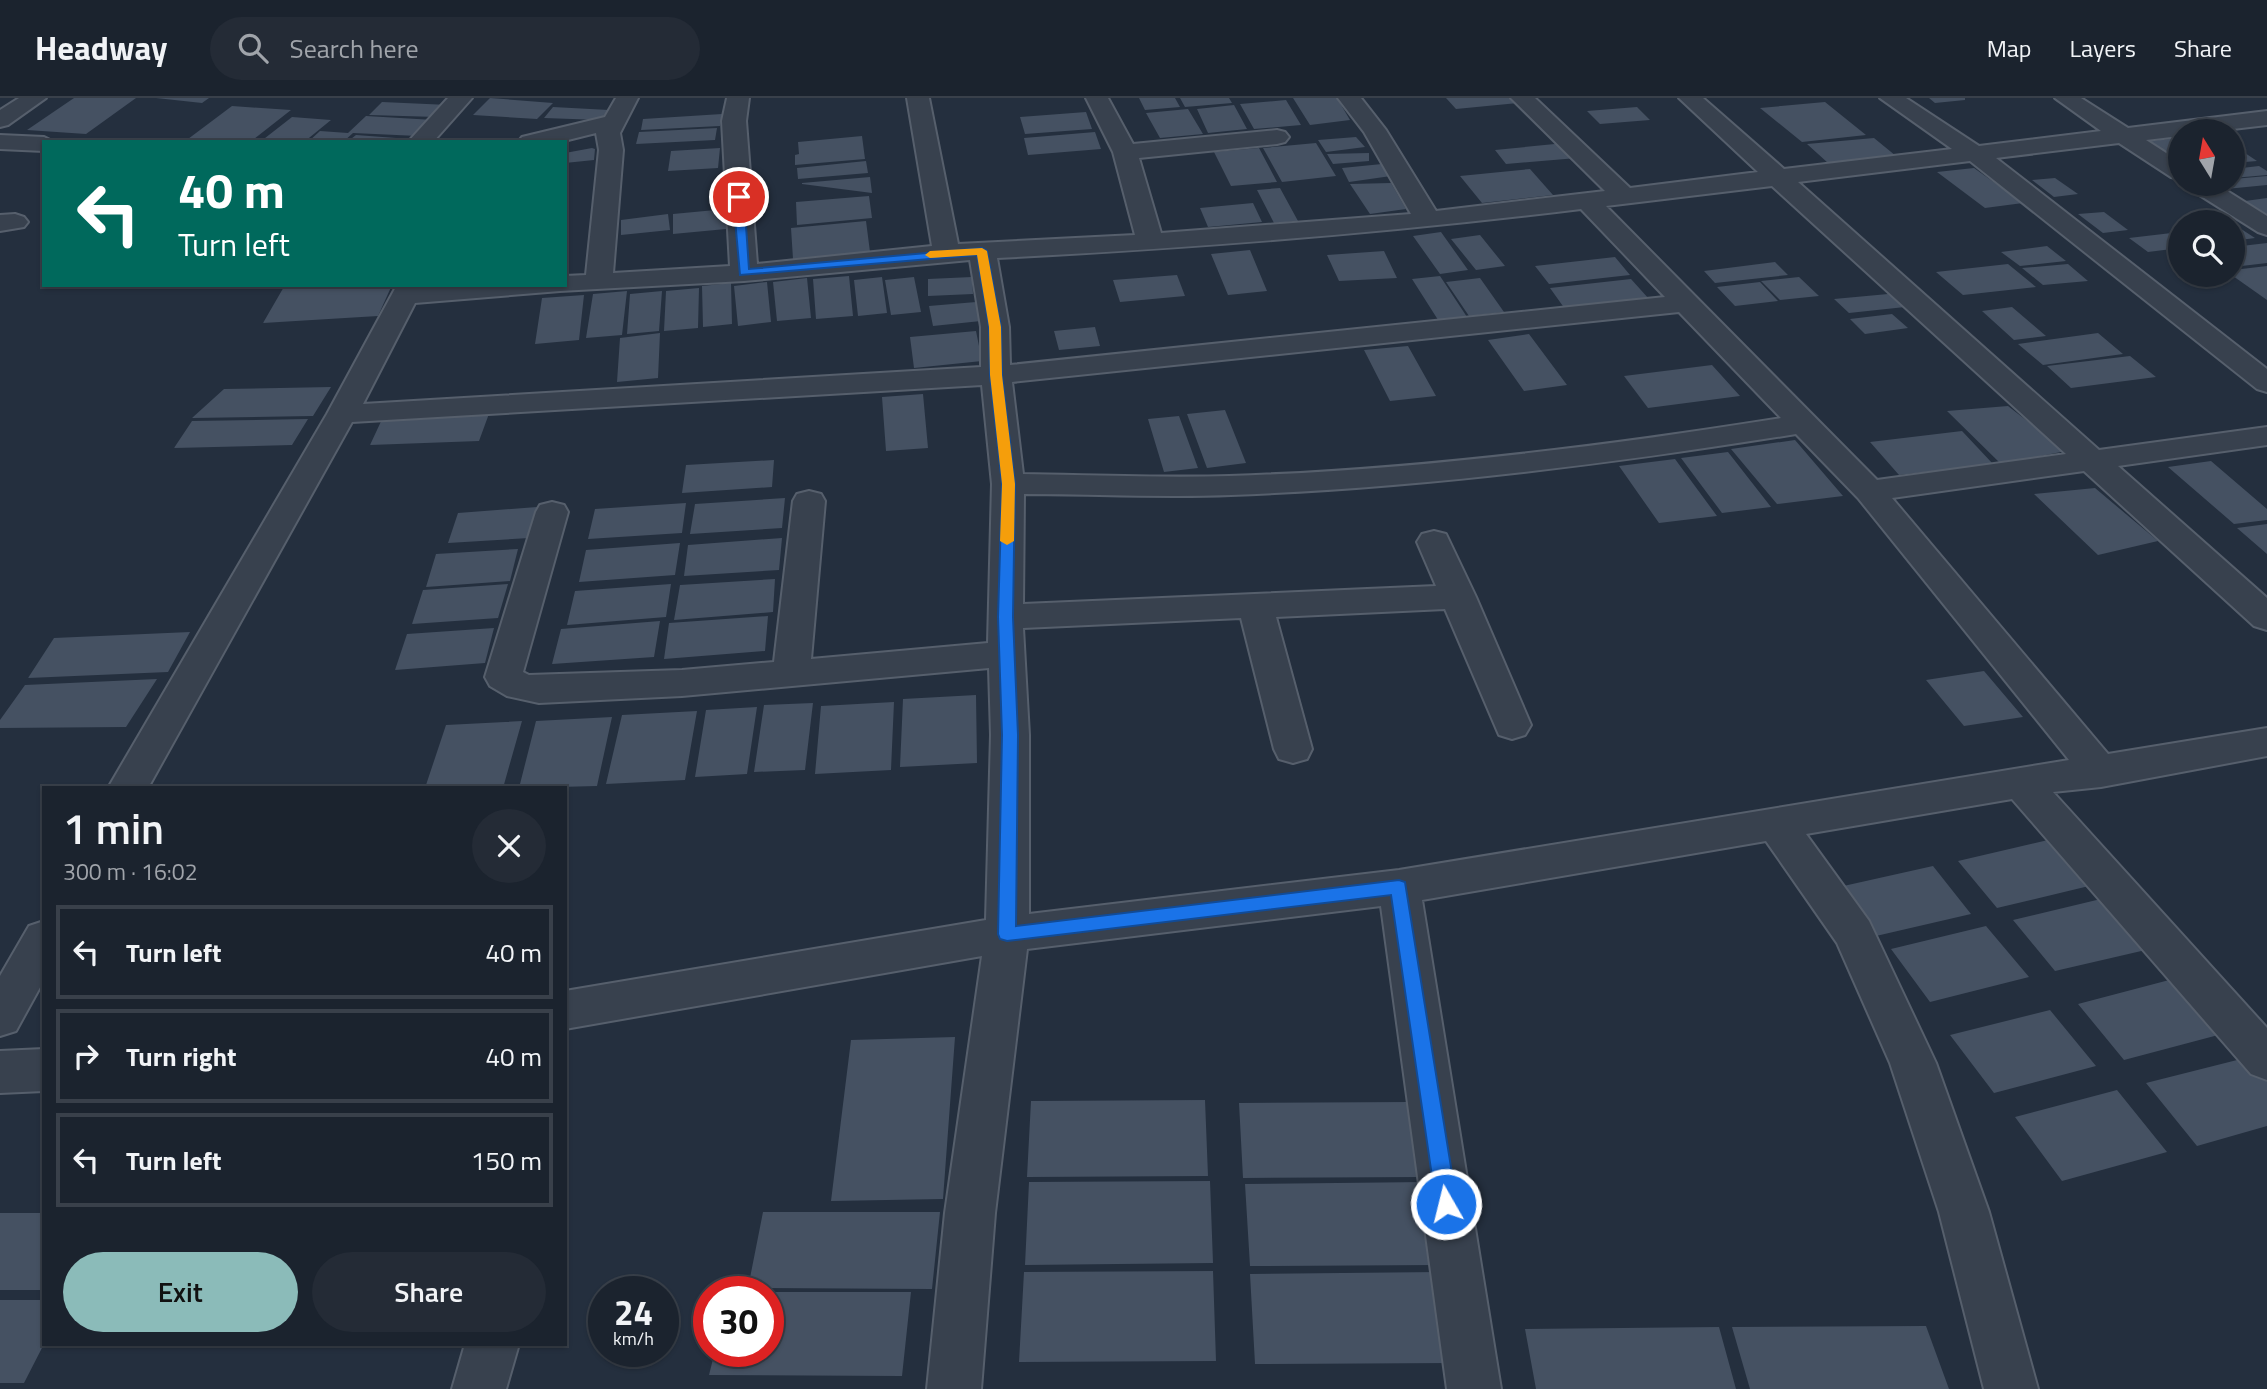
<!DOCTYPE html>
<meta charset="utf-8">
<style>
body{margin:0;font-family:"Titillium Web",sans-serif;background:#242b36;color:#f1f3f6;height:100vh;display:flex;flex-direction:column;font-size:26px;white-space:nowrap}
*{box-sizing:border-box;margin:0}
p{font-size:23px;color:#a0a4aa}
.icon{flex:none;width:38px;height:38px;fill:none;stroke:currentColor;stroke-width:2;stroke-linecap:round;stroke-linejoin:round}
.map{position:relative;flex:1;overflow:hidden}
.sheet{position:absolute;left:42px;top:688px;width:525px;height:560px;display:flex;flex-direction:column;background:#1b232e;border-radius:0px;box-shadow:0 2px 5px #0004,0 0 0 2px #39404a}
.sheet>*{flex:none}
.guide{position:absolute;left:42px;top:42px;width:525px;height:147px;border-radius:0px;box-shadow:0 2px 5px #0004,0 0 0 2px #39404a;background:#00695c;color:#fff;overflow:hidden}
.needle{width:46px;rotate:349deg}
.buttons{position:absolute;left:2168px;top:21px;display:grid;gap:14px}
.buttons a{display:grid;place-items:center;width:77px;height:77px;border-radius:50%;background:#1b232e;box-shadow:0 2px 5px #0004,0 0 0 2px #39404a;font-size:35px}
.speed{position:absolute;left:588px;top:1178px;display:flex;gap:14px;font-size:35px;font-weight:700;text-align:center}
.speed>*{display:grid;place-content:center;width:91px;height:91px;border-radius:50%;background:#1b232e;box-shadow:0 2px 5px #0004,0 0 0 2px #39404a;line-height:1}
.speed small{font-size:18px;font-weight:400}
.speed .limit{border:10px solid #d22;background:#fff;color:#111}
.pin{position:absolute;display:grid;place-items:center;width:60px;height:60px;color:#fff;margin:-30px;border:4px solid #fff;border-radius:50%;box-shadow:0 2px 7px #0007}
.me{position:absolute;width:77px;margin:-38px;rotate:352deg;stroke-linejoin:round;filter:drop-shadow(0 0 5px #0008)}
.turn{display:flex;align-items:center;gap:24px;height:147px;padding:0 21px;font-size:32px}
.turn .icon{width:91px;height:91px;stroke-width:2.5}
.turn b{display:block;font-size:49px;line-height:60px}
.round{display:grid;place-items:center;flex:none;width:74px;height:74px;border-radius:37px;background:#242b36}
.headline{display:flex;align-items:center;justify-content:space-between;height:119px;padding:0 21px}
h1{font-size:42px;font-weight:600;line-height:52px}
.primary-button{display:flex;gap:14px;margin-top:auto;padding:14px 21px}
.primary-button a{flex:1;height:80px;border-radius:42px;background:#8bbbb9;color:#111;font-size:28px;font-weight:600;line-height:80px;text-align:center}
.primary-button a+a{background:#242b36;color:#f1f3f6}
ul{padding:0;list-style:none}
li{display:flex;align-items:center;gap:21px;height:94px;margin:0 14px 10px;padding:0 7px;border:4px solid #39404a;border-radius:0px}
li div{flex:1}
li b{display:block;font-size:26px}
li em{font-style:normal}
header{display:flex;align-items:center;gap:42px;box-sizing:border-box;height:98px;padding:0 35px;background:#1b232e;border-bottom:2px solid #39404a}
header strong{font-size:33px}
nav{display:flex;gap:38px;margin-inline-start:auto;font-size:24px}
.search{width:490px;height:63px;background:#242b36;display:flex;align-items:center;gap:18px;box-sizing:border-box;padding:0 24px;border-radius:38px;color:#a0a4aa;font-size:26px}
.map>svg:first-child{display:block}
.building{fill:#455162}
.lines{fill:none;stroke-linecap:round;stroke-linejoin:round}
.minor-casing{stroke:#565f6c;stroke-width:4}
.minor{fill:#38414e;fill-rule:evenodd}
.route{fill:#1a73e8;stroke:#114b97;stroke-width:2}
.slow{fill:#f59e0b}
</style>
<header>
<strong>Headway</strong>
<div class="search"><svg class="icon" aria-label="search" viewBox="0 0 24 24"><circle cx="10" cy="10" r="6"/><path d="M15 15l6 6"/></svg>Search here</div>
<nav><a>Map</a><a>Layers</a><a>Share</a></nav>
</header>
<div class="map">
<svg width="2267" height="1291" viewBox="0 0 2267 1291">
<rect width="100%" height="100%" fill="#242f3e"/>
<path class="building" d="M74,0H136L86,36L27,32Z
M156,0H209L202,5Z
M490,0L553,5L537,21L473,17Z
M1139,0H1175L1180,9L1145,12Z
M1180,0H1229L1232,5L1185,9Z
M1293,0H1337L1350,22L1310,27Z
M1446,0H1514L1518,5L1456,11Z
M1929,0H1965V2L1935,5Z
M1286,2L1301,27L1254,31L1240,6Z
M382,4L449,7L437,19L369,17Z
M1825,4L1866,37L1802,44L1760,10Z
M1234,7L1247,31L1208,35L1197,11Z
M232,8L291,12L250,44L188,41Z
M553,9L609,12L600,22L544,20Z
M1637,9L1650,22L1600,26L1587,13Z
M1188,11L1203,36L1160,40L1146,15Z
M1086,14L1092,31L1025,36L1020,19Z
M722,16L720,28L641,32L643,21Z
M366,18L434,22L418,38L353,35L343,44H308L320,33L348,35Z
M292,19L331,22L304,44H260Z
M717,30L715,42L636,46L639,34Z
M1095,34L1101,51L1028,57L1024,40Z
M356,37L423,42V44H347Z
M862,38L865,61L795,67V57L799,56L798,44Z
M1356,39L1365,49L1326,54L1318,42Z
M1874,40L1896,58L1828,65L1807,46Z
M2180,40V63L2150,43Z
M1316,45L1336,78L1282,84L1263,50Z
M1565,45L1577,60L1506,66L1495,52Z
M2233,47L2257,63L2233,65Z
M592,50L595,51L594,62L565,65V55Z
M720,50L718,70L668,73L671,53Z
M1259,50L1277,84L1231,88L1214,54Z
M1369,55V63L1333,66L1327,56Z
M866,63L868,75L798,81L797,70Z
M1382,66L1391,78L1349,84L1342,70Z
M2259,68L2267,73V77L2233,80V71Z
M1974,70L2023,105L1985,110L1937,74Z
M1530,71L1553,97L1482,105L1460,78Z
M2267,78V87L2226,91L2219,86H2233V81Z
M870,79L872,95L802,86V85Z
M2055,80L2078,96L2054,99L2032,82Z
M1391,85L1406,111L1370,116L1350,86Z
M1280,90L1298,123L1274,125L1257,92Z
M869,98L872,120L797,127L796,104Z
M2267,100V118L2245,103Z
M1253,105L1262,124L1208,129L1200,110Z
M726,111V131L673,136V116Z
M2104,114L2128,132L2103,135L2078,116Z
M668,116L670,132L621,137V122Z
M866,123L870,154L793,161L791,130Z
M2233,127H2235L2255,140L2233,143Z
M1441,134L1468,172L1440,176L1413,138Z
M2180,134V150L2148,154L2129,140Z
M1480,137L1505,168L1476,172L1451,141Z
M2267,145V165L2233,169V149Z
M2047,148L2066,163L2020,168L2001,154Z
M1250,152L1267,193L1228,197L1211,156Z
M1384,153L1397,180L1339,183L1327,157Z
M1615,159L1630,177L1549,186L1535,168Z
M1775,164L1788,177L1715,185L1704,173Z
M2008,166L2036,189L1963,197L1936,174Z
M2068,166L2088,183L2043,187L2022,170Z
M2267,168V202L2233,178V172Z
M1177,177L1185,198L1120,204L1113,182Z
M849,178L853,218L816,221L813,181Z
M1440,178L1469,222L1440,225L1412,181Z
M882,179L887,215L858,218L854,182Z
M914,179L921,214L891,217L885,182Z
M972,179L973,196L928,198V181Z
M1799,179L1819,198L1780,202L1761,183Z
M807,180L811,220L777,223L773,184Z
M1480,180L1504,214L1469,218L1446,184Z
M1631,181L1649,201L1565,211L1550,190Z
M767,184L771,224L738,228L734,188Z
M1760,184L1778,203L1735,208L1717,189Z
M731,185L732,226L703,229L702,188Z
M285,187H392L378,218L263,225Z
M699,190L698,230L664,233L666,193Z
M627,193L622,237L586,240L593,196Z
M662,193L659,233L627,236L630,196Z
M1888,196L1905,209L1849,215L1834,201Z
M584,197L579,242L535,246L542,200Z
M976,204L981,223L933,228L929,208Z
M2012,209L2046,238L2014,242L1982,213Z
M1892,216L1908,230L1865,236L1850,221Z
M1095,229L1100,248L1059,252L1054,233Z
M976,233L982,263L914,270L910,239Z
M660,235L658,280L617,284L620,240Z
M2098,235L2123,256L2043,267L2018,246Z
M1529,236L1567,287L1524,293L1488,242Z
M1408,248L1436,298L1390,303L1364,252Z
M2130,258L2156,279L2071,290L2047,268Z
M1712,267L1740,298L1648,310L1624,278Z
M331,289L313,318L192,320L224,291Z
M923,296L928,350L886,353L882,299Z
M2008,308L2066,353L2001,366L1947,313Z
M1225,312L1246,365L1207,370L1187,316Z
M490,313L479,343L370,347L384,317Z
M1179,318L1198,370L1164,374L1148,321Z
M308,321L292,347L174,350L192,323Z
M1962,333L1993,366L1899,377L1870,344Z
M1795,342L1843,398L1777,406L1731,351Z
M1728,354L1771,409L1722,415L1681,360Z
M1675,361L1717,418L1659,425L1619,368Z
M774,362L772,389L682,395L686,367Z
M2211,363L2267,411V422L2234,426L2168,369Z
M2095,390L2158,443L2098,457L2034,396Z
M785,400L782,430L690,436L695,406Z
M686,405L682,435L588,441L595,411Z
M537,409L529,440L448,445L458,415Z
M2267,426V456L2237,430Z
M782,440L779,472L684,478L688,447Z
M680,445L675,477L579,484L586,452Z
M518,451L510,483L426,489L436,456Z
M775,481L773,514L674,522L680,487Z
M508,486L498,520L412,526L423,492Z
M671,486L666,519L567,527L575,493Z
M768,518L765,553L664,561L669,525Z
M660,523L654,559L552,566L561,531Z
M494,530L485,565L395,572L407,536Z
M190,534L168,574L28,580L54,540Z
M1984,573L2023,619L1964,628L1926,582Z
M157,581L126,629L0,630V622L25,587Z
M976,597L977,665L900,669L903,601Z
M894,604L891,672L815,676L821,608Z
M813,605L805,672L754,674L764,607Z
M757,609L747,676L695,679L706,612Z
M697,613L685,682L606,686L622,617Z
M612,619L597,688L519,690L536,623Z
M522,623L503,690H425L446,627Z
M2048,742L2089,788L1997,810L1958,763Z
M1933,768L1971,816L1876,838L1839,789Z
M2105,800L2150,851L2055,873L2013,822Z
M1986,828L2029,879L1930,904L1891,851Z
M2173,881L2222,936L2124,962L2078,906Z
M2050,912L2096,968L1994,995L1950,937Z
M955,939L943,1101L831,1103L851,942Z
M2245,960L2267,984V1028L2197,1048L2146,985Z
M2117,992L2167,1054L2062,1083L2015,1019Z
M1205,1002L1208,1078L1027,1079L1031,1003Z
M1411,1004L1423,1079L1243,1080L1239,1005Z
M1210,1083L1213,1165L1025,1167L1029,1084Z
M1426,1084L1438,1167L1250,1168L1245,1086Z
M763,1114H940L932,1191L748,1190Z
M0,1115H44V1192H0Z
M1213,1173L1216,1263L1019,1264L1024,1174Z
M1439,1174L1452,1265L1255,1266L1250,1176Z
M768,1194H911L902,1278L709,1277L715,1253H768Z
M0,1202H44V1246L24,1285H0Z
M1926,1228L1949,1291H1750L1732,1229Z
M1719,1229L1736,1291H1536L1525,1231Z"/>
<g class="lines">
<defs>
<path id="minor" d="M19,0H46L8,27L0,29V12Z
M448,0H472L433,44H408Z
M616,0H638L620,35L623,52L613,175L730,168L722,23L727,0H749L746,23L757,166L932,148L907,0H929L958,146L1135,137L1113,54L1086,0H1108L1133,46L1277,32L1285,34L1289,39L1285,44L1277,46L1139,60L1161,135L1411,116L1364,34L1338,0H1361L1386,32L1436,113L1605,93L1511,0H1535L1630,90L1758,74L1679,0H1703L1784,71L1952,51L1880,0H1906L1979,48L2101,33L2055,0H2081L2128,30L2267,13V27L2216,33H2180V38L2146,42L2180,64V81L2171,79L2119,45L1996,60L2267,271V294L2257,291L1970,63L1798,84L2099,352L2267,329V347L2118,368L2267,500V532L2254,528L2084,373L1892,400L2108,656L2267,630V658L2101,689L2053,694L2267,930V982L2251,976L2012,701L1806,736L1869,823L1936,965L1989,1114L2038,1291H1984L1939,1114L1890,965L1837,845L1766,743L1422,802L1501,1291H1447L1381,808L1027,851L995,1115L981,1291H927L945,1115L982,858L565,931V893L986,822L991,637L989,570L682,598L539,605L507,598L490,588L485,579L536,414L540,407L552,404L564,407L568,414L523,574L529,577L682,572L774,564L793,403L797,396L809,393L821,396L825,403L811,561L988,545L992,386L982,287L352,324L148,690H108L327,316L397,187H565V178L586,177L599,52L596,35L560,44H518L522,39L605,19ZM1772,88L2066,356L1877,382L1606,108ZM1581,111L1665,199L1010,267L1009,229L997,160C1192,150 1386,135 1581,111ZM970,162L981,229V269L363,306L415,205L560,193L744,183ZM1679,214L1781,320C1599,349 1414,372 1229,378C1160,380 1092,377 1023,376L1012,284ZM1796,336L1858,400L2069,662L1399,772L1029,816V637L1023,530L1241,520L1274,651L1279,661L1293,665L1307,661L1312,651L1276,519L1445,511L1499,637L1512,641L1525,637L1531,627L1476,499L1446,436L1434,433L1422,436L1417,444L1436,488L1023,506L1024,396C1093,396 1162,400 1231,397C1421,390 1610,366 1796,336Z
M0,37L44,39L54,44H44V53L0,51Z
M2187,86H2216L2267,118V137L2258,134L2190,91Z
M15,116L24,119L28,124L24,129L0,133V117Z
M44,823V882L16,933L0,938V878L29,828Z
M44,951V993L0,995V953Z
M465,1246H519L506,1291H452Z"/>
</defs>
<use href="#minor" class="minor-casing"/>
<use href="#minor" class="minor"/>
</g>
<path class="route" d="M739,96L744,99L749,171L982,150L987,153L1001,229L1002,277L1015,386L1013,519L1018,637L1016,828L1399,782L1405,784L1457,1106L1454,1113L1446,1116L1439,1113L1436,1106L1391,797L1007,843L1000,841L998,836L1002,637L998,519L1002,386L990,277L989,229L977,157L740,177L733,99Z"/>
<path class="slow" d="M982,150L987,153L1001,229L1002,277L1015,386L1014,443L1007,447L1000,443L1002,386L990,277L989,229L977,157L930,160L925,157L930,153Z"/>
</svg>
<div class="buttons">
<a><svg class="needle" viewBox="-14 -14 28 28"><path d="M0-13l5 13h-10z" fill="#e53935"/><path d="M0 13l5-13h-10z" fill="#a0a4aa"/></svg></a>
<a><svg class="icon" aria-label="search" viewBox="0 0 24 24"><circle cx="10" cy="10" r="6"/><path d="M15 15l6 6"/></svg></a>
</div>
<div class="speed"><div>24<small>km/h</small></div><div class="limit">30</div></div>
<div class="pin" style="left:739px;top:99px;background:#d93025"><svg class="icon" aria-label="arrive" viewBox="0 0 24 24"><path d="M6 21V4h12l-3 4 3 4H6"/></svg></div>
<svg class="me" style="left:1446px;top:1106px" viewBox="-20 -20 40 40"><circle r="17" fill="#1a73e8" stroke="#fff" stroke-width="3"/><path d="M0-11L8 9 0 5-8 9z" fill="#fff"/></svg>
<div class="guide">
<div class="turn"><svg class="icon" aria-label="left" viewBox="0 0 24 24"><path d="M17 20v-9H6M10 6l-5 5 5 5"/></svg><div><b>40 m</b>Turn left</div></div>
</div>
<section class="sheet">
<div class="headline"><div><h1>1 min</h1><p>300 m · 16:02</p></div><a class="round"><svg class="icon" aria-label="close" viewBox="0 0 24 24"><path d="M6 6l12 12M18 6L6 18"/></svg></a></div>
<ul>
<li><svg class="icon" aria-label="left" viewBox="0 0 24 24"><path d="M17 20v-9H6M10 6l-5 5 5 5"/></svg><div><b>Turn left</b></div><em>40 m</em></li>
<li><svg class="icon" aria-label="right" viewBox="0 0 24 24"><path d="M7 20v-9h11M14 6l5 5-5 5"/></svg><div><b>Turn right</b></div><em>40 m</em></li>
<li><svg class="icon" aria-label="left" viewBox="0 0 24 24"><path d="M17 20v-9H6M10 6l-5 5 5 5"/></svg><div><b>Turn left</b></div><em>150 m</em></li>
</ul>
<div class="primary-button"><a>Exit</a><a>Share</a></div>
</section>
</div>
